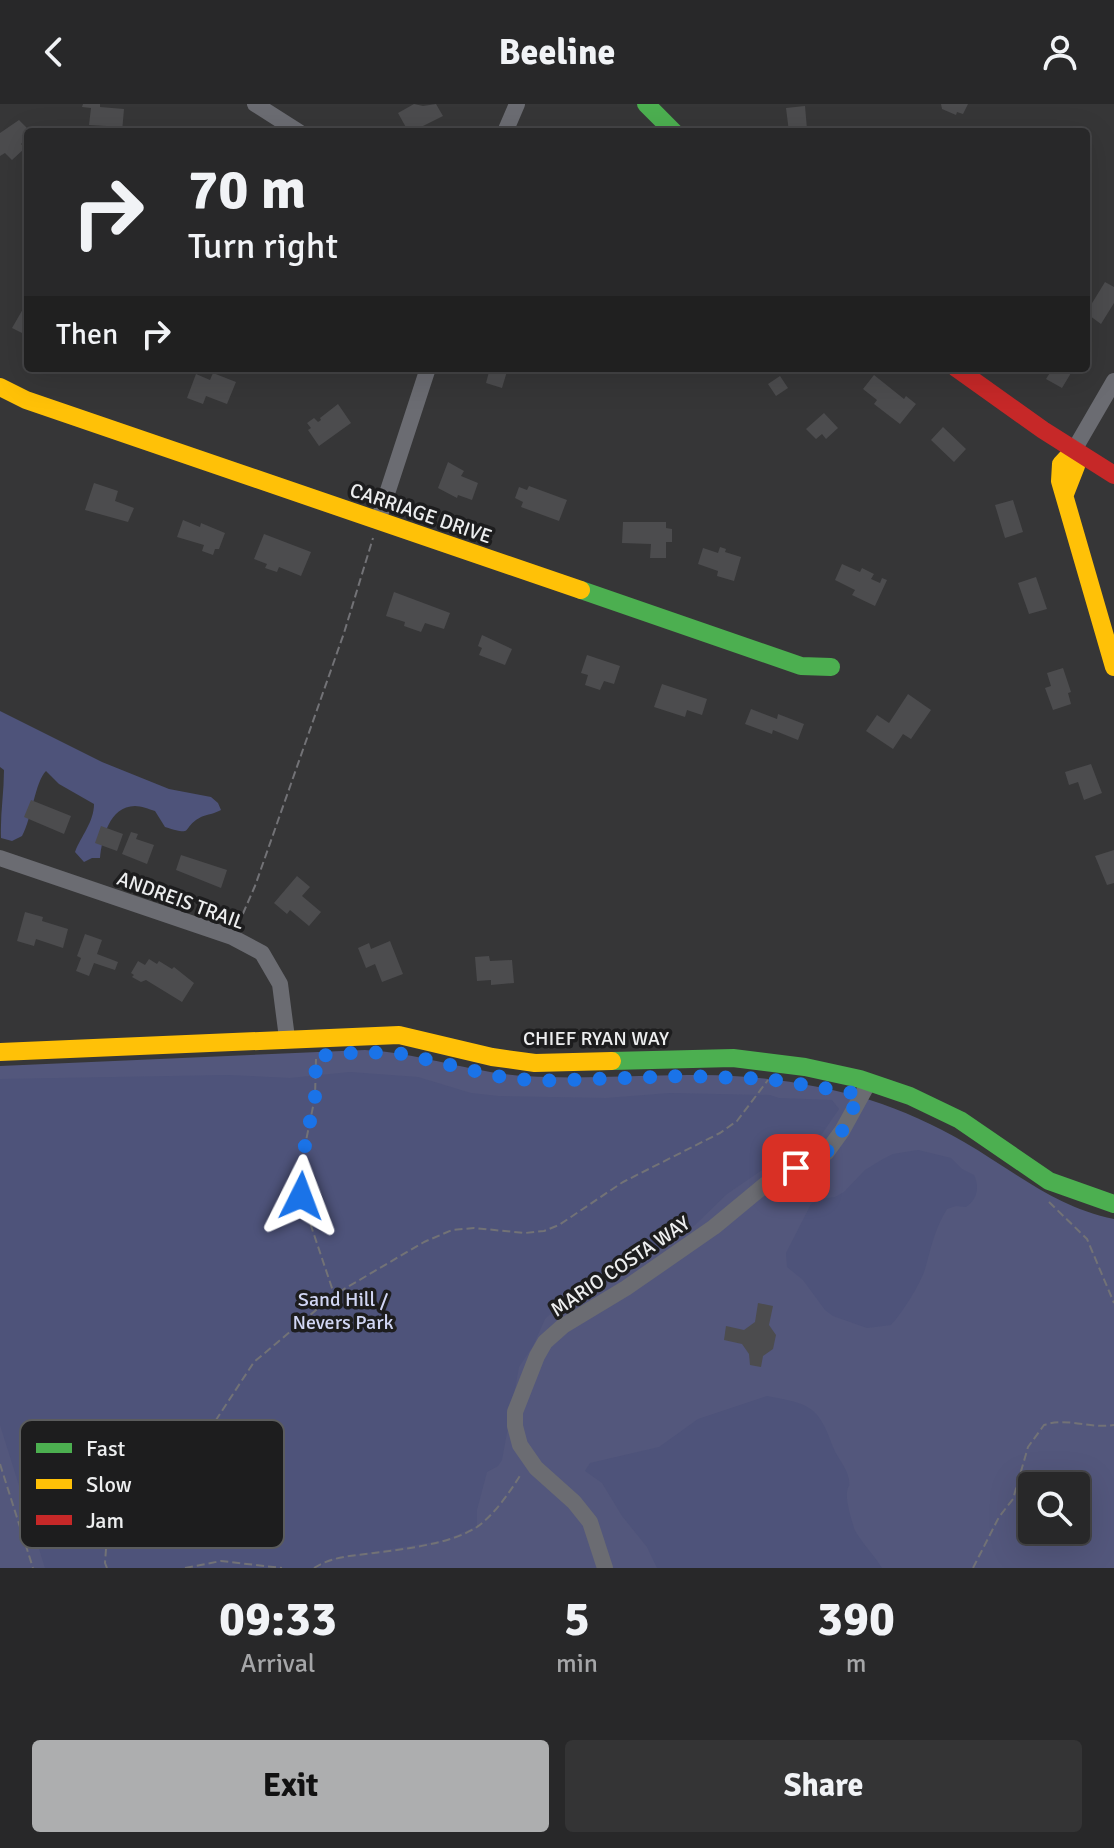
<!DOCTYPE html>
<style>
body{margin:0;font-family:Signika,sans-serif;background:#343435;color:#f1f3f6;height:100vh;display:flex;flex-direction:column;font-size:30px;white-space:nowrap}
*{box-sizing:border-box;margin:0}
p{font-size:26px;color:#a5a6a8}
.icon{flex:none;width:44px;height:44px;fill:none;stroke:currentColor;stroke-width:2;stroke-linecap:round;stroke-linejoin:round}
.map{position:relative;height:1464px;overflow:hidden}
.drawer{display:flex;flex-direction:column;background:#282829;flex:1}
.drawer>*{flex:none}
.banner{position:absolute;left:24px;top:24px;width:1066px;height:244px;border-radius:8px;box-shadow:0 8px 32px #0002,0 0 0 2px #444446;background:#282829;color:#f1f3f6;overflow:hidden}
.buttons{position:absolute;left:1018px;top:1368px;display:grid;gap:16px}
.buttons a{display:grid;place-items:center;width:72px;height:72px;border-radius:8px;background:#282829;box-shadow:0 8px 32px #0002,0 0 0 2px #444446;font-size:40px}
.pin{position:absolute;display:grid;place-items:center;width:68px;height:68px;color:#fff;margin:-34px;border-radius:16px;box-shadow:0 4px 12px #0006}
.me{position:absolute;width:88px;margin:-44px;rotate:3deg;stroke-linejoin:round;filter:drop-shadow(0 0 6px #0008)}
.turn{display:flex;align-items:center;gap:28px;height:168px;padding:0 32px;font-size:36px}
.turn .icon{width:104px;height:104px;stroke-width:2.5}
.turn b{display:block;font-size:56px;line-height:68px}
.then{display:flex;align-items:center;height:76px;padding:0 32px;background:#0003;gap:16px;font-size:30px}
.eta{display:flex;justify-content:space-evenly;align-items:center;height:136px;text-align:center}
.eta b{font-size:48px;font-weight:700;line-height:56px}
.action{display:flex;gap:16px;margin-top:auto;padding:16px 32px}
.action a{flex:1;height:92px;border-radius:8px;background:#adaeaf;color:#111;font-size:32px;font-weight:700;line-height:92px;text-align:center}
.action a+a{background:#343435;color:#f1f3f6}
header{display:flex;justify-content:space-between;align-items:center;height:104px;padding:0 32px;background:#282829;font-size:36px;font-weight:700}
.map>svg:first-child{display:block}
.green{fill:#53577c;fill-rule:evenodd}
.forest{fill:#4e537a}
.building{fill:#4c4c4e}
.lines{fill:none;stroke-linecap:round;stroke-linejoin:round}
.path{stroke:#727276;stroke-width:2;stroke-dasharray:8 4;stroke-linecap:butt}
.street{stroke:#6b6c72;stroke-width:16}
.fast{stroke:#4caf50;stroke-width:18}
.slow{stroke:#ffc107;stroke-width:18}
.jam{stroke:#c62828;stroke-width:18}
.route{stroke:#1a73e8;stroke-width:14;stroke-dasharray:0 25.2}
.labels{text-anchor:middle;stroke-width:7;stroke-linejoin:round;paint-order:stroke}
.street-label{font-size:20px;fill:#edeeef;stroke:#1d1d1e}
.park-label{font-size:20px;fill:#d1d6f4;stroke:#1d1d1e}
.key{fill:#1d1d1e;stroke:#5b5c5d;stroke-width:2}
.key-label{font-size:22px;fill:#edeeef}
</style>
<header><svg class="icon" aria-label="back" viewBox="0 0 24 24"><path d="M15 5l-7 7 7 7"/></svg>Beeline<svg class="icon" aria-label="person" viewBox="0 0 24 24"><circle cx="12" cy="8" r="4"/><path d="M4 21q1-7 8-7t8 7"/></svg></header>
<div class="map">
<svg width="1114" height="1464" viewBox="0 0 1114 1464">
<rect width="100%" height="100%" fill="#363637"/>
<path class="green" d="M365,946C420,949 471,969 526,972C585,976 644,970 702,971C758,971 817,980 870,996C902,1006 935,1021 964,1038C1014,1067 1055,1103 1114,1115V1464H0V962ZM1032,1382H1076V1426H1032Z"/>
<path class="forest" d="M0,607L102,658L169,685L211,693L218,699L221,706C214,710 208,710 201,713C180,724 196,733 165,723L155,707C149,705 141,702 135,702C109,702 102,735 100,754H92L84,758L75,748C81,732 94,718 94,700L59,680L46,667C35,678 32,714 22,732L12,737L1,734C0,711 4,689 4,666L0,663Z
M350,968L418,973L471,989L498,992L606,994L670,989L770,991L779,994L832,996L839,1005L817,1037L768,1062L727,1090L695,1121L644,1153L569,1192L545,1215L533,1242L519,1263L502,1356L498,1362L487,1368L477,1406V1422L445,1436L329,1455L323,1459L321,1464H45L0,1321V975L228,971L290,974Z
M918,1046L951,1054L962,1065L974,1071C980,1083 977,1096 966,1103L956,1102L947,1105C935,1124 931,1144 925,1165C920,1181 902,1209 891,1221L867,1224L833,1212L825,1206L803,1176L787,1163L786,1149L811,1100L820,1095L835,1093L844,1088L865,1066L883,1055L893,1050Z
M767,1292C808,1300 818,1300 833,1343C837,1354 847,1363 849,1376C850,1387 849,1377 847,1388C846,1398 851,1414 854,1424C857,1433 875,1452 882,1464H657L647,1443L622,1412L602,1379L585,1367L590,1359L659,1343L698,1315Z"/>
<path class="building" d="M83,0H100V3L124,5L122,28H106V22L89,21L91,4L82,3Z
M414,0L423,2L436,0L443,12L419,24L418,22L408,27L398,9Z
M941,0H968L963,10L957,8L956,11L942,5Z
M805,2L807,25L789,28L786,4Z
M19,16L29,26L22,32L25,36L21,40L25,44L12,56L5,49L0,52V29Z
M1105,178L1114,183V199L1101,220L1086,209Z
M23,205L28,208V232L12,224Z
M490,264H508L502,284L486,279Z
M1053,264H1074L1062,284L1046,275Z
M213,269L236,278L227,300L206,292L203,300L187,294L196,270L210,276Z
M874,271L904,295L906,292L916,300L900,320L874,300L877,296L863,285Z
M780,272L788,284L776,292L768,280Z
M338,300L351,319L319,342L308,326L311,324L307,319L314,314L318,318L321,316L320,314Z
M824,309L838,324L826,335L822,330L816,335L806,325Z
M943,323L966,345L954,358L931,336Z
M448,358L464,367L461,372L478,379L472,396L458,391L457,394L438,384Z
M94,379L118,387L115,397L134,404L128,418L85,406Z
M529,382L567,396L559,417L521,403L523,398L515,394L519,383L527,386Z
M1013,396L1023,428L1005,434L995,401Z
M183,416L200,423L201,419L225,429L219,445H215L213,451L202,447L204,441L177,433Z
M623,418H666V424L672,425V438H666V454H650L651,440L622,439Z
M264,430L311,448L301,472L279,463L277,468L265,464L267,460L254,455Z
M720,443L726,445L725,448L741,453L734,477L717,472L718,467L698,460L703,444L718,449Z
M842,460L860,468L862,464L874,470L871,475L880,479L882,474L887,476L875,502L852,491L855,486L835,476Z
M1036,473L1047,505L1029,510L1018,479Z
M394,488L450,509L444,525L425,519L421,528L404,522L405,518L386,512Z
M482,531L512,545L505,561L479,551L482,544L478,542Z
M587,551L620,562L614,580L604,577L600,586L585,581L588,571L581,569Z
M1063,564L1071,588L1068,589L1071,600L1053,606L1045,584L1051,582L1047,569Z
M662,580L707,595L702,611L687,606L685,613L654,603Z
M908,590L931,606L911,635L903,630L893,645L866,627L877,611L889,619Z
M751,605L777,615L778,610L804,620L798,636L773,626L772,630L745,620Z
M1091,660L1102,689L1084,696L1078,678L1069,681L1065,668Z
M31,696L71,712L64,730L24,713Z
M101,722L123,730L117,747L95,739Z
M131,728L138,730L136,735L154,741L147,760L122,750Z
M1114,746V779L1107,781L1095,752Z
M181,751L227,766L221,784L176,766Z
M297,772L310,783L302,792L321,808L309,822L290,806L287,810L274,799Z
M25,808L43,813L42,817L68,825L63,844L36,835L34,842L17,837Z
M85,830L102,836L97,850L118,858L115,866L94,859L89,872L76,867L81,854L77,852Z
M390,837L403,870L382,878L375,860L366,864L358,844L369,839L371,845Z
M489,852L490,857L512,856L514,879L491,881V876L477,877L475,853Z
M149,855L157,860L159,857L172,865L174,863L194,879L182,898L146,876L141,878L132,873L134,871L131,869L138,857L145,861Z
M758,1199L773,1202L769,1221L776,1231L773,1245L763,1252L761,1263L750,1261L749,1250L742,1240L724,1236L726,1222L744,1226L755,1218Z"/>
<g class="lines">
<path class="path" d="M238,821L255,782L344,529L373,434
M316,955L315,993L300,1066L301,1092L334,1190
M1049,1098L1087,1135L1114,1199
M0,1360L33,1464
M107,1464L105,1459L106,1445L115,1434L131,1425L168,1392L182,1355L216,1316L254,1258L334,1191L424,1138L452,1126L474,1124L525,1129L544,1127L559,1121L623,1078L720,1029L737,1017L768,976
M185,1464L221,1457L282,1464
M314,1464C333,1452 352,1452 374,1449C404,1445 451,1440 477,1423C494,1411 510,1388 521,1370
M973,1464L999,1413L1013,1395L1028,1343L1044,1321C1067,1313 1090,1325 1114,1321"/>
<path class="street" d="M255,0L299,28
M505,28L517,0
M1074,346L1114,277
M378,417L428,264
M0,754L232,833L262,849L280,880L287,934
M605,1464L590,1418L574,1398L536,1364L520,1341L515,1322V1308L537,1252L545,1238L563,1222L626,1184L714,1123L766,1080L826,1049L842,1027L869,978"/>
<path class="fast" d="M646,0L674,28
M581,486L801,562L831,563
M612,957L733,954L805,963L860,975L910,992L960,1016L1049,1077L1114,1100"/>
<path class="slow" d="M0,283L26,296L581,486
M1065,390L1076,362L1074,346L1061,360L1060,377L1114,563
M0,948L399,931L492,953L535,959L612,957"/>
<path class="jam" d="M956,264L1043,326L1114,371"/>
</g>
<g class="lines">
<path class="route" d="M301,1092L300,1066L315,993L316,952L364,948L404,950L496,972L537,977L683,972L769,975L860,990L842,1027L826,1049L796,1064"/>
</g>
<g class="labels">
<g class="street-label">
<text transform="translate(421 409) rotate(19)" y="7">CARRIAGE DRIVE</text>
<text transform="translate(181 796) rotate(20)" y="7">ANDREIS TRAIL</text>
<text x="596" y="941">CHIEF RYAN WAY</text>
<text transform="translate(620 1162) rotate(-34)" y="7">MARIO COSTA WAY</text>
</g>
<g class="park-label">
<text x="343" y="1202">Sand Hill /<tspan x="343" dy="23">Nevers Park</tspan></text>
</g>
</g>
<rect x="20" y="1316" width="264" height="128" rx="12" class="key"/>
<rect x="36" y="1339" width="36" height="10" fill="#4caf50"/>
<rect x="36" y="1375" width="36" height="10" fill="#ffc107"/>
<rect x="36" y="1411" width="36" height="10" fill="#c62828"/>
<g class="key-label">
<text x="86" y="1352">Fast</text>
<text x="86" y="1388">Slow</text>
<text x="86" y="1424">Jam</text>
</g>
</svg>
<div class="buttons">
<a><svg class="icon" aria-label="search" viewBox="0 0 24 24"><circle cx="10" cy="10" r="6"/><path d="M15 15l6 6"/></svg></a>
</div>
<div class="pin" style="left:796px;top:1064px;background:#d93025"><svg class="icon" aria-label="arrive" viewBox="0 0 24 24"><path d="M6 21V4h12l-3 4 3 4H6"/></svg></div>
<svg class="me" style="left:301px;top:1092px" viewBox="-20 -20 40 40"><path d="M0-17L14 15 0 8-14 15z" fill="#1a73e8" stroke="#fff" stroke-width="4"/></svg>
<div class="banner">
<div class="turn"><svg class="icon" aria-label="right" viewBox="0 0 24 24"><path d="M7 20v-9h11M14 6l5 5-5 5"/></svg><div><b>70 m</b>Turn right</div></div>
<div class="then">Then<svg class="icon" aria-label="right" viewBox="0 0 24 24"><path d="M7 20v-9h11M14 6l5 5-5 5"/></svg></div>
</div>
</div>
<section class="drawer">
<div class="eta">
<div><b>09:33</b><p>Arrival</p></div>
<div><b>5</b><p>min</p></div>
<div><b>390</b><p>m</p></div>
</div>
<div class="action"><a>Exit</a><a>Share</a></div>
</section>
